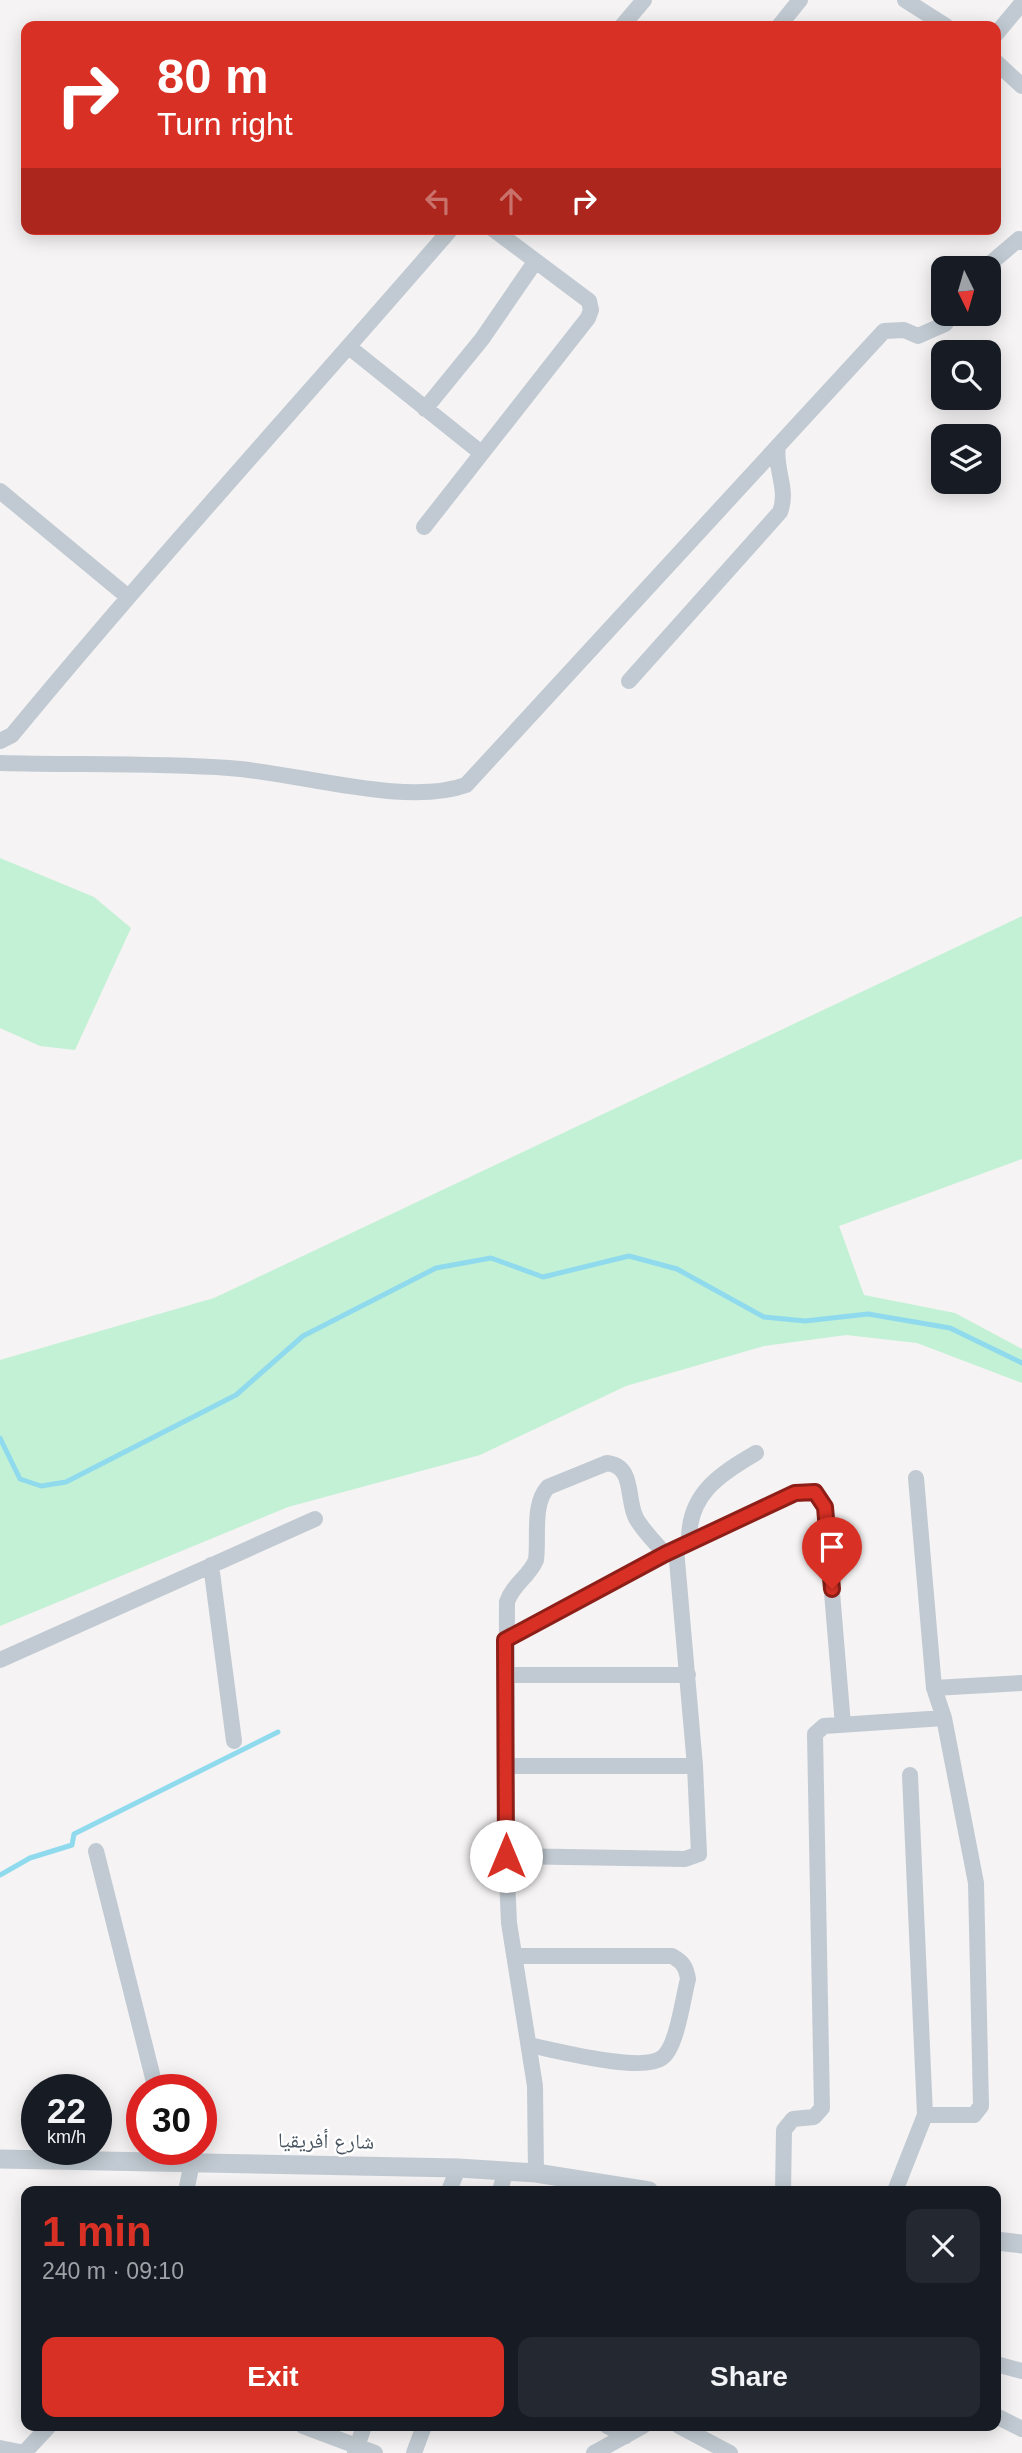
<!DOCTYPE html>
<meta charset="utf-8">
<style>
body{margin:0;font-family:Helvetica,"Noto Naskh Arabic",sans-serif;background:#242831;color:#f1f3f6;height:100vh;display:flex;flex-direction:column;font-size:26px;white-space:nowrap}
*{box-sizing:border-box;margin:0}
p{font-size:23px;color:#9ea1a6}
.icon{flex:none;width:38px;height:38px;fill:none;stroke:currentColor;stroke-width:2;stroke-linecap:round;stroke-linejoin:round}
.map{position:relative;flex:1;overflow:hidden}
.details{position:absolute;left:21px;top:2186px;width:980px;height:245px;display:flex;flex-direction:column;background:#171b24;border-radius:14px;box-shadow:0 4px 18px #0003}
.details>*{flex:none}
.guide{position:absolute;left:21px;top:21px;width:980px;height:214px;border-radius:14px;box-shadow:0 4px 18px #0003;background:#d93025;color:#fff;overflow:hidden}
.needle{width:46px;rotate:175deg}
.tools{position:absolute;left:931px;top:256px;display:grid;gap:14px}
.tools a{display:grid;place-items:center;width:70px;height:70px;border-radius:14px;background:#171b24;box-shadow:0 4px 18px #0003;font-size:35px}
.speed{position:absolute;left:21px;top:2074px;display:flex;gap:14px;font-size:35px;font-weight:700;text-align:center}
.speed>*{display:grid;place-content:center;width:91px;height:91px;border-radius:50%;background:#171b24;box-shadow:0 4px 18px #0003;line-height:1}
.speed small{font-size:18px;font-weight:400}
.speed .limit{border:10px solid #d22;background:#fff;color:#111}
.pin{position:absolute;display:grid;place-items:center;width:60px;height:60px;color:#fff;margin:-72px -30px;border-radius:50% 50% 50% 0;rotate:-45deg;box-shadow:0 0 7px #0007}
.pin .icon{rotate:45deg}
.me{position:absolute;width:77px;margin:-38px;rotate:0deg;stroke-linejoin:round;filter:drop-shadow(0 0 5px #0008)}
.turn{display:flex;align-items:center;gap:24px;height:147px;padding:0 21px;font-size:32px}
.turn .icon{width:91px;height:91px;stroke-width:2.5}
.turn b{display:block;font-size:49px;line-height:60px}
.lanes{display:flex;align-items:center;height:66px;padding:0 21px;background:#0003;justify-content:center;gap:35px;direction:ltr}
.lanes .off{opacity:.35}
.round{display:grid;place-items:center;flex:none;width:74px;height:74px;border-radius:14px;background:#242831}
.head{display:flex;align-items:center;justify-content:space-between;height:119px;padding:0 21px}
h1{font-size:42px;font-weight:700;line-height:52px;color:#d93025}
.button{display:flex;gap:14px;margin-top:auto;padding:14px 21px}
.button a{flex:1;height:80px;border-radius:14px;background:#d93025;color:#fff;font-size:28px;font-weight:700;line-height:80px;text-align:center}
.button a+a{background:#242831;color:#f1f3f6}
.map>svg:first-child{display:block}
.green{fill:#c3f1d5}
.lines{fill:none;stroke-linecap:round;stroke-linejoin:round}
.stream{stroke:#90daee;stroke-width:5}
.minor{stroke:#c1cad2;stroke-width:16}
.tertiary{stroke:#c1cad2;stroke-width:19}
.route-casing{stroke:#8d1f18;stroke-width:18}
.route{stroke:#d93025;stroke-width:12}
.labels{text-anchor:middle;stroke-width:5;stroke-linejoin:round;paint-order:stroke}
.street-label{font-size:21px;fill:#4a5661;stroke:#fff}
</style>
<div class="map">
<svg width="1022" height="2453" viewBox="0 0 1022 2453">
<rect width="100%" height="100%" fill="#f5f3f3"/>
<path class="green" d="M0,858L94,897L131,928L75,1050L40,1046L0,1028Z
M1022,916V1159L839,1226L864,1295L955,1313L1022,1349V1383L917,1343L846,1335L764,1346L626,1386L480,1455L288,1507L0,1626V1360L214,1298Z"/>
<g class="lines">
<path class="stream" d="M0,1438L20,1479L41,1486L66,1482L236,1395L303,1336L436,1268L491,1258L543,1277L629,1256L677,1269L764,1317L805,1321L868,1314L950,1328L1022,1363
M0,1875L30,1858L72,1845L74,1834L278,1732"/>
<path class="minor" d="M905,0L946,26
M622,26L644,0
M779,26L800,0
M996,34L1022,3
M996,62L1022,86
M985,268L1019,239L1022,242
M349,347L480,452
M425,409L482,339L535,262
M0,491L127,596
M424,527L588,318L591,310L589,301L493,229
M629,681L780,512C789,489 774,469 778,446L884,331L904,330L918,336L945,324L953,313
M0,741L12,735C154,563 305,398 451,229
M0,763C76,765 153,763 229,768C295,772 405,807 466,785L778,446
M916,1478L934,1688L944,1718L976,1883L981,2106L974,2115H925
M689,1542C688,1495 718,1475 756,1453
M211,1565L234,1741
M505,1640L689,1542L795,1493L815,1492L825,1508L843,1725
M0,1660L315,1519
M506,1675H688
M934,1688L1022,1683
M506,1766H695
M96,1851L156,2090
M506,1856L685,1859L699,1854L695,1766L676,1549
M514,1956H672C683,1962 686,1967 688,1979C683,1998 677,2046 663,2057C644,2074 555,2050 529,2045
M536,2173L535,2086L509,1923L506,1856L507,1602C513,1584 529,1577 536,1560C539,1537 532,1504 548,1487L607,1463C635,1466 626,1499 636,1518C643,1531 656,1543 665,1554
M186,2191L192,2163
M449,2191L458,2168
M500,2191L505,2173
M783,2191L784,2130L793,2119L814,2117L822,2108L815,1734L824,1726L944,1718
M895,2191L925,2115L910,1775
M996,2364L1022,2371
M996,2416L1022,2429
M303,2426L375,2453
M607,2426L626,2436
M679,2426L730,2453
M0,2448L25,2453
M24,2453L49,2426
M355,2453L364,2426
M414,2453L424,2426
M594,2453L643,2426"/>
<path class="tertiary" d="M0,2159L458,2168L536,2173L649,2191
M996,2241L1022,2244"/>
</g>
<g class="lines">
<defs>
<path id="route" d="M506,1856L505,1640L665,1554L795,1493L815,1492L825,1507L832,1589"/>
</defs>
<use href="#route" class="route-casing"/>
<use href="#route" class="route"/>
</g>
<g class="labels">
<g class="street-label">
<text transform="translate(326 2141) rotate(1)" y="7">شارع أفريقيا</text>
</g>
</g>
</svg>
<div class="tools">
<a><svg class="needle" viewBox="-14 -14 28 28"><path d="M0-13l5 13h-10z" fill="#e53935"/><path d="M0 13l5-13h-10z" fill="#9ea1a6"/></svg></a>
<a><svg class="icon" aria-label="search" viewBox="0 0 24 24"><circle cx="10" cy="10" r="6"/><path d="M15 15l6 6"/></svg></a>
<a><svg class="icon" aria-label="layers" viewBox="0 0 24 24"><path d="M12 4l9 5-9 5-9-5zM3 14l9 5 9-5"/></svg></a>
</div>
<div class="speed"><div>22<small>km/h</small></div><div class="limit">30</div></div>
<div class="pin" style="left:832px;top:1589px;background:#d93025"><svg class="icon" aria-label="arrive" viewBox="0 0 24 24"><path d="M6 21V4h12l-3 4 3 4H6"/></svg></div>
<svg class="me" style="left:506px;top:1856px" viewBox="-20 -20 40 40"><circle r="19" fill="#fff"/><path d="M0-13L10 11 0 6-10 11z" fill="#d93025"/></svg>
<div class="guide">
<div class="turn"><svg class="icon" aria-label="right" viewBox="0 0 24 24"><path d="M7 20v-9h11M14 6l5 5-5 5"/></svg><div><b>80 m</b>Turn right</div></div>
<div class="lanes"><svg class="icon off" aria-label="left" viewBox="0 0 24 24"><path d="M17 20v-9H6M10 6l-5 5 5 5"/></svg><svg class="icon off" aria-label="ahead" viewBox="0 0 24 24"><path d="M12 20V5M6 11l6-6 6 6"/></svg><svg class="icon" aria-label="right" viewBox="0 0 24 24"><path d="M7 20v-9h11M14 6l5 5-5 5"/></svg></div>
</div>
<section class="details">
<div class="head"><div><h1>1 min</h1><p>240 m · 09:10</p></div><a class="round"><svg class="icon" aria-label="close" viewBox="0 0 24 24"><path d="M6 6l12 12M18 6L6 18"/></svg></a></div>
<div class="button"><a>Exit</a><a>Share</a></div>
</section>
</div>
